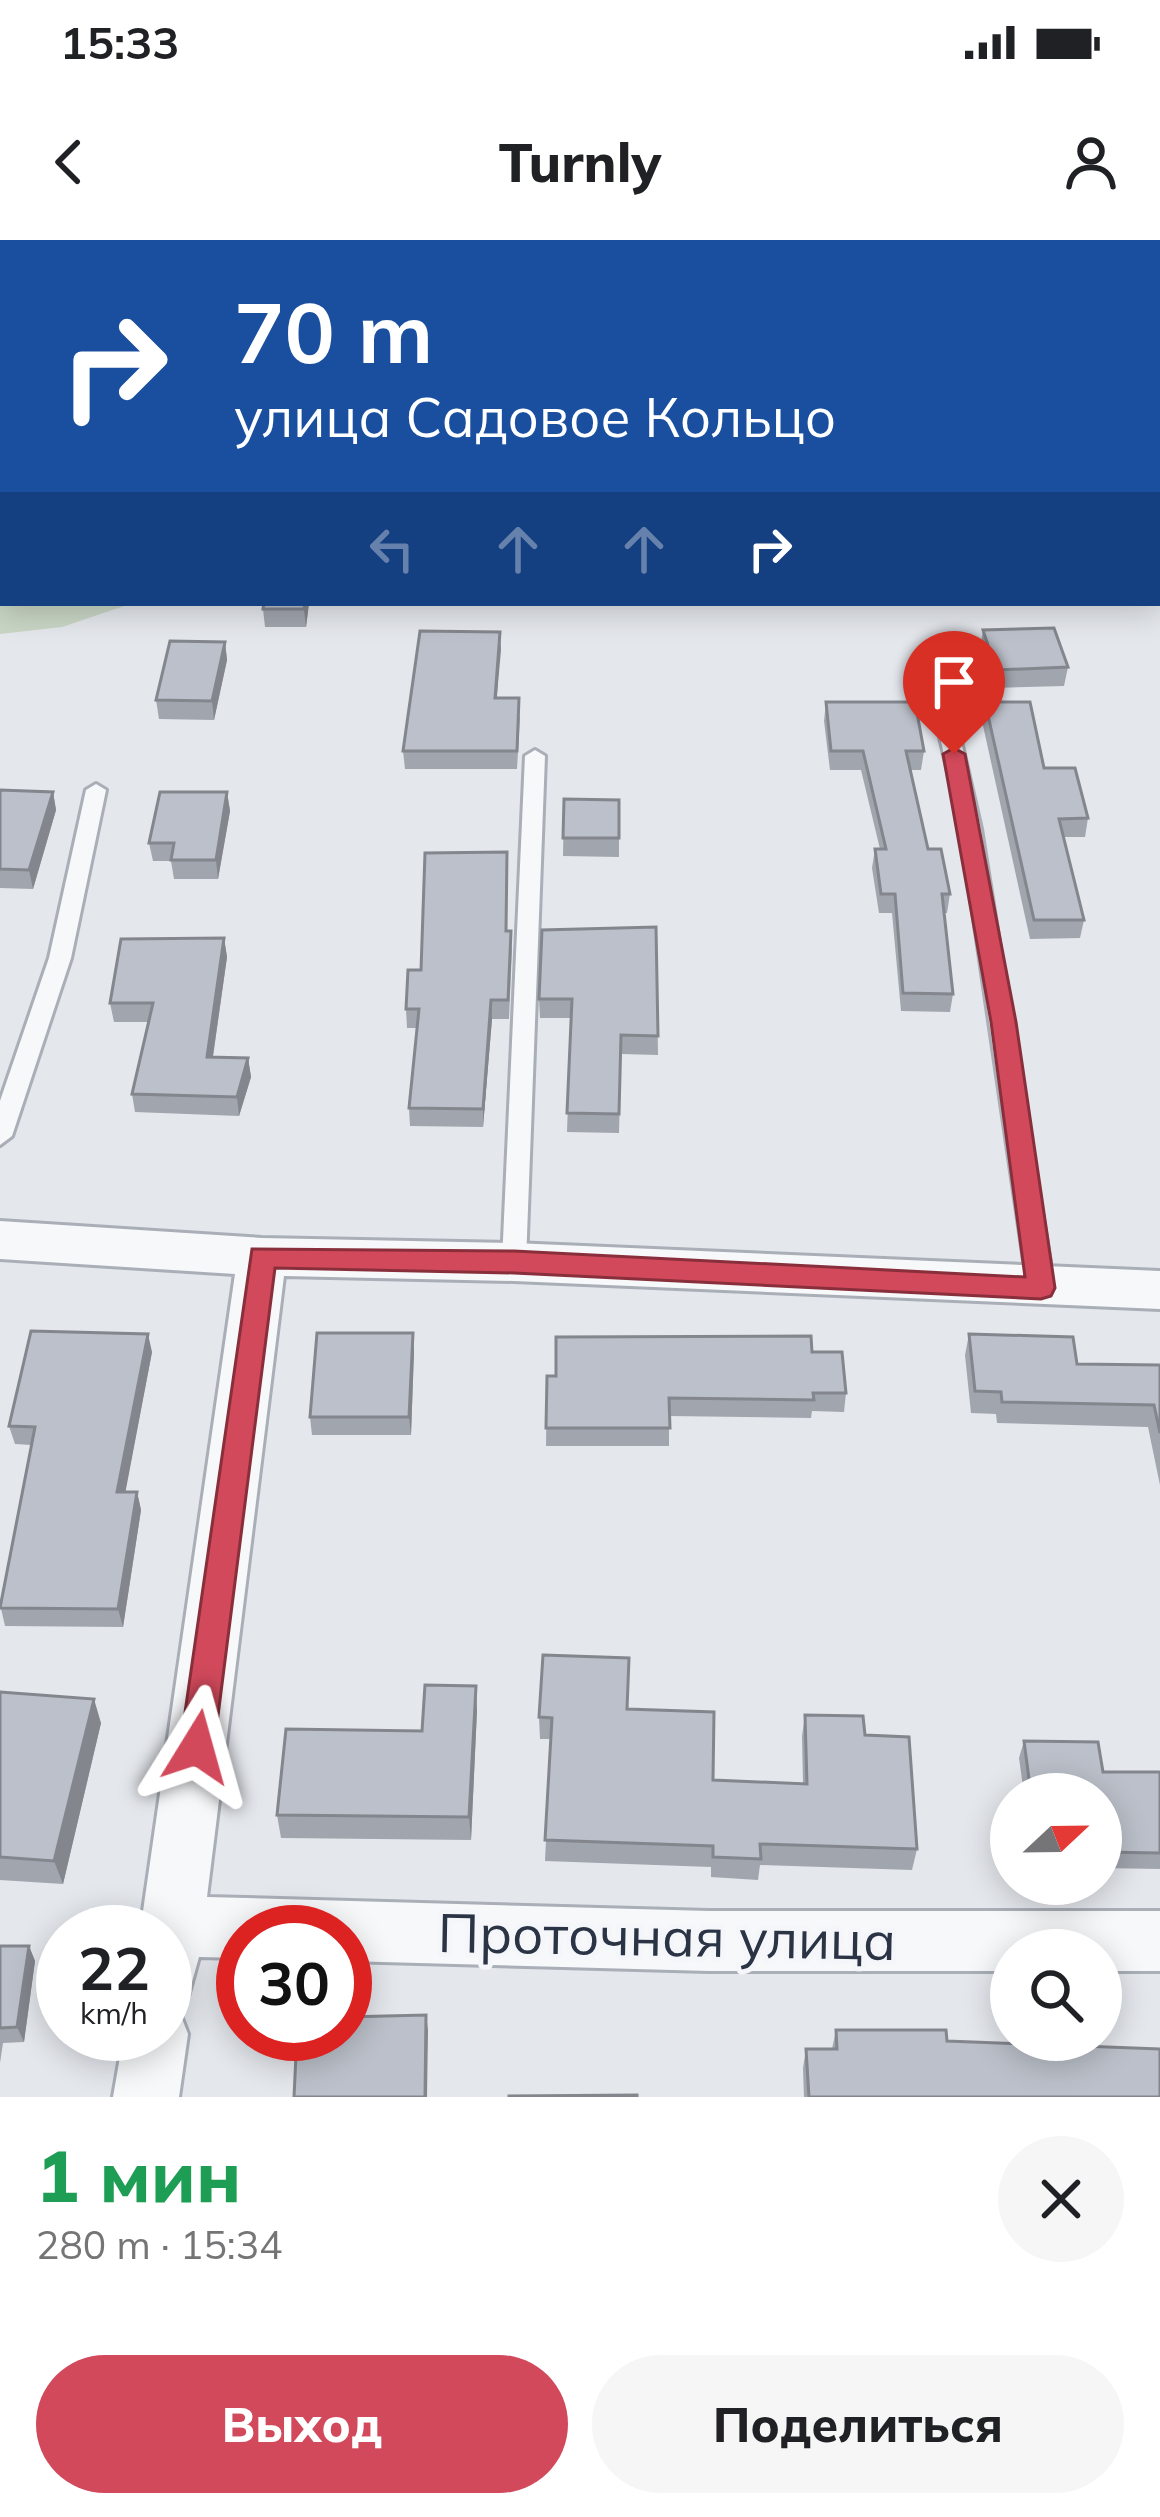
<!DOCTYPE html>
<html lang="ru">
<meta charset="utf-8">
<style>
body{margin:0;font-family:Mulish,sans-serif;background:#f6f6f6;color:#202124;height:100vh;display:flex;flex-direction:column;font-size:45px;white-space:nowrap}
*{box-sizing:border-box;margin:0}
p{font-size:39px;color:#757577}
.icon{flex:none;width:66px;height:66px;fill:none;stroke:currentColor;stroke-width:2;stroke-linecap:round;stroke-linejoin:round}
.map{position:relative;height:1857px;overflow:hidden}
.panel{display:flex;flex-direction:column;background:#fff;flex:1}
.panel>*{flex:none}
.guide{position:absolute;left:0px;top:0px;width:1161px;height:366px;box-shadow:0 6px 30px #0003;background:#1a4fa0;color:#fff;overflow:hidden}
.needle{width:78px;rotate:68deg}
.controls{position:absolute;left:990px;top:1533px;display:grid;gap:24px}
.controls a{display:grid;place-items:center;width:132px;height:132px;border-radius:50%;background:#fff;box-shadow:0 6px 30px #0003;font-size:60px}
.speed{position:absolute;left:36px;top:1665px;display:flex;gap:24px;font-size:60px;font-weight:700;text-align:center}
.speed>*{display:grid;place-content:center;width:156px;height:156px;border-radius:50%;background:#fff;box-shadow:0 6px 30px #0003;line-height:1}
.speed small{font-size:30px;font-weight:400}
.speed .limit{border:18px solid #d22;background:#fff;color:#111}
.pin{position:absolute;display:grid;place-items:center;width:102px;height:102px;color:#fff;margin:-123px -51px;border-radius:50% 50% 50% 0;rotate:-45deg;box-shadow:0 0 12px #0007}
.pin .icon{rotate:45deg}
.me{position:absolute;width:132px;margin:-66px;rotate:8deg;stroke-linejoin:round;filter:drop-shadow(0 0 9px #0008)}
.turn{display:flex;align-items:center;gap:42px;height:252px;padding:0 36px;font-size:54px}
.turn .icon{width:156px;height:156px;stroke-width:2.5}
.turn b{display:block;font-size:84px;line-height:102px}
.lanes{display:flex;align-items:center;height:114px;padding:0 36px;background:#0003;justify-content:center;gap:60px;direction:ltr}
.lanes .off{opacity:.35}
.round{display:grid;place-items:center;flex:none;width:126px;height:126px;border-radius:63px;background:#f6f6f6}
.head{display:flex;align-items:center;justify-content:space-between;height:204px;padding:0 36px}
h1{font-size:72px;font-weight:800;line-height:90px;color:#1e9e55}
.action{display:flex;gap:24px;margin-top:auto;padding:24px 36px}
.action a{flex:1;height:138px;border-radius:72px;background:#d1495b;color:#fff;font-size:48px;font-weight:800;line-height:138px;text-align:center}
.action a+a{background:#f6f6f6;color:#202124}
.status{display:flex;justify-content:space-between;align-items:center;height:84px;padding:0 60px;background:#fff;direction:ltr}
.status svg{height:33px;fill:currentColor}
header{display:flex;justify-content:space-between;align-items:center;height:156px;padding:0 36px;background:#fff;font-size:54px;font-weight:800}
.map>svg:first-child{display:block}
.green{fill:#c9d6c5}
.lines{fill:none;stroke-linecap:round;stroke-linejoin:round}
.service-casing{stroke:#a9aeb7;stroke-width:6}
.minor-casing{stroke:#a9aeb7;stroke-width:6}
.service{fill:#f7f8fa;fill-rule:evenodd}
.minor{fill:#f7f8fa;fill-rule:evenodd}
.wall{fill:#a1a5ae}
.shaded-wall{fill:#83868d}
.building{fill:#bbc0ca;stroke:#83868d;stroke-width:3}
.route{fill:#d1495b;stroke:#882f3b;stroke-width:3}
.labels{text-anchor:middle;stroke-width:10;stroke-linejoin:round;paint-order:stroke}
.near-street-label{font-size:54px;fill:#2b3445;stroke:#f4f6f9}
</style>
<div class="status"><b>15:33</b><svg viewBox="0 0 49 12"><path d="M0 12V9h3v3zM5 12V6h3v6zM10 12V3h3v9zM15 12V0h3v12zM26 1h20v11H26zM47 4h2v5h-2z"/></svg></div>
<header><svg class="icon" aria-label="back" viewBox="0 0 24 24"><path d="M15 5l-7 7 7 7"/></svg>Turnly<svg class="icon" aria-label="person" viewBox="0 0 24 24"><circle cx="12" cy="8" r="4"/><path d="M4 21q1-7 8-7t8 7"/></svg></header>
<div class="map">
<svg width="1160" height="1857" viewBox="0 0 1160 1857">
<rect width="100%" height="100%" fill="#e4e7ec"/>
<path class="green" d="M0,0H898L901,3H3V363H133L62,387L0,394Z"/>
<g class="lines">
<defs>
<path id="service" d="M1158,336H1160V348H1158Z
M937,434L947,440L981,589L1054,1048L1050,1055H1032L1028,1048L961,589L927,440Z
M535,510L545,516L526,1022L523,1029H505L502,1022L525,516Z
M96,544L106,550L71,718L12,896L0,905V861L49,718L86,550Z"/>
<path id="minor" d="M0,981L262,998L514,1003L1160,1031V1069L514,1041L284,1036L207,1657L709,1671H1160V1731H1101V1710H1011V1731H709L345,1721V1692H243V1718L199,1717L187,1760L169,1767L179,1771L188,1794L179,1857H113L124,1794H165V1692H140L235,1034L0,1019Z"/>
</defs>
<use href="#service" class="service-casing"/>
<use href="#minor" class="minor-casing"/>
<use href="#service" class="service"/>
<use href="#minor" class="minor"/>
</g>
<path class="wall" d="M309,363L306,387H265L263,369Z
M983,390L1068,427L1064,446L993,448L980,408Z
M500,392L497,458L520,477L517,529H405L403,511Z
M225,402L227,420L214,480L159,479L156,460Z
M826,462L924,511L921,530H910L928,609L950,654L947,673H944L953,754L950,772L901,771L892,673H879L872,628L875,609H880L861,530H830L824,481Z
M985,462L1088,578L1085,597H1064L1084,680L1080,698L1030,699L982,481Z
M0,550L53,552L56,570L33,649L0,648Z
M227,552L230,571L218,639H174L171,621H153L149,603Z
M564,559L619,560V617L563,616Z
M656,687L658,815L621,814L619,893L567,892L571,778H540L539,759Z
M507,691L512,709L509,779H492L483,887L410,886L409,868L417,788H407L406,769L421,730Z
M224,698L227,717L213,817L248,818L251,837L239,876L135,872L132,854L148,782H114L110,763Z
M413,1093L414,1111L411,1195H312L310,1177Z
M969,1094L1077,1124L1160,1125V1245L1148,1187L997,1183L996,1174L971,1173L965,1115Z
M152,1112L125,1252H137L141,1270L123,1387L5,1386L0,1364L31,1205L15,1204L9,1186Z
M812,1112L846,1153L844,1172L812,1171L811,1178L669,1176V1206H546L547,1136Z
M0,1452L101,1483L63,1644L0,1640Z
M627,1469L713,1540L803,1544L802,1496L805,1475L865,1495L917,1609L912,1630L760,1625L758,1640L711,1637V1627L545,1621L551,1499H540L539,1477Z
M477,1470L471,1600L281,1598L277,1575L422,1491Z
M1024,1501L1103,1532H1160V1629L1101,1628V1554H1024L1019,1518Z
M0,1706H29L35,1721L24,1802L3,1803L0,1823Z
M836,1790L947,1801L1160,1857H804L803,1828L806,1809H832Z"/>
<path class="shaded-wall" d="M305,363H309L306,387L304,369Z
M500,392L501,410L495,477V458Z
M225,402L227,420L214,480L212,461Z
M53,552L56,570L33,649L29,630Z
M227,552L230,571L218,639L216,620Z
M224,698L227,717L210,836L207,817Z
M491,760L492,779L483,887V869Z
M248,818L251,837L239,876L237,857Z
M413,1093L414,1111L411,1195L409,1177Z
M148,1094L152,1112L122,1270L117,1252Z
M137,1252L141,1270L123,1387L118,1369Z
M476,1446L477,1470L471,1600L469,1577Z
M94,1459L101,1483L63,1644L54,1621Z
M29,1706L35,1721L24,1802L17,1787Z
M426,1775L428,1790L427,1857H425Z"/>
<path class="building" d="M264,363H305L304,369H263Z
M1054,388L1068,427L996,430L983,390Z
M420,391L500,392L495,458H519L517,511H403Z
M170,401L225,402L212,461L156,460Z
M826,462H915L924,511H906L928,609H941L950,654H942L953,754L903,753L895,654H881L875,609H886L863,511H831Z
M985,462H1030L1044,528H1075L1088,578L1059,579L1084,680H1034Z
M0,550L53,552L29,630L0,629Z
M160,552H227L216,620H171L174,603H149Z
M564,559L619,560V598H563Z
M507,612L506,691H511L508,760H491L483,869L409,868L419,769H406L408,730H421L425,613Z
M656,687L658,796L621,795L619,874L567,873L572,759H539L542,690Z
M224,698L207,817L248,818L237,857L132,854L153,763H110L121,699Z
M31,1091L148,1094L117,1252H137L118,1369L0,1368L35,1187L9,1186Z
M317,1093H413L409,1177H310Z
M969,1094L1073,1097L1077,1124L1160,1125V1193L1154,1165L1002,1162L1001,1152L975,1151Z
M811,1096L812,1112H842L846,1153H813L814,1160L669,1158L670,1188H546L547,1136H556V1097Z
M543,1415L629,1418L627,1469L714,1472L713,1540L807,1544L805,1475L863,1476L865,1495L909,1497L917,1609L760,1604L761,1619L713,1617V1606L545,1600L552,1478L539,1477Z
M425,1445L476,1446L469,1577L277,1575L286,1489L422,1491Z
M0,1452L94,1459L54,1621L0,1617Z
M1024,1501L1098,1502L1103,1532H1160V1613L1101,1612V1554H1031Z
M0,1706H29L17,1787L0,1788Z
M426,1775L425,1857H294L297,1794H345V1777Z
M836,1790H946L947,1801L1160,1809V1857H809L806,1809H837Z
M637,1855V1857H509V1856Z"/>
<path class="route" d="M954,508L965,514L1016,782L1055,1048L1051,1056L1041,1059L514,1033L275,1028L214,1507L209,1518L197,1522L185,1518L180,1507L252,1009L514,1011L1025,1037L991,782L943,514Z"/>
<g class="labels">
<g class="near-street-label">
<text transform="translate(667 1697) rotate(1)" y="19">Проточная улица</text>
</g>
</g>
</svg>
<div class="controls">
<a><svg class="needle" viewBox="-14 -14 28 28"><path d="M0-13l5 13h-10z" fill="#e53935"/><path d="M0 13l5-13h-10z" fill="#757577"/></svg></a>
<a><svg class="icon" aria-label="search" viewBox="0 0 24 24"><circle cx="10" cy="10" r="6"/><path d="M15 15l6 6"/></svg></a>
</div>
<div class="speed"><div>22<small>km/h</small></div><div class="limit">30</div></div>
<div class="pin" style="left:954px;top:514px;background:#d93025"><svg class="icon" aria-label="arrive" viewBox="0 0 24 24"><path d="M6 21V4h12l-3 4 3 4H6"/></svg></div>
<svg class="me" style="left:197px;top:1507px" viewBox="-20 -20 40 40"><path d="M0-17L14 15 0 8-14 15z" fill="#d1495b" stroke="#fff" stroke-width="4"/></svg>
<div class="guide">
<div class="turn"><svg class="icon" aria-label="right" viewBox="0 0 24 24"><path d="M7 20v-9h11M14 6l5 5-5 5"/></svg><div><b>70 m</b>улица Садовое Кольцо</div></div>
<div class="lanes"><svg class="icon off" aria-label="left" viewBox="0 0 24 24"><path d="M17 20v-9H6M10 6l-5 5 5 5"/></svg><svg class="icon off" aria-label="ahead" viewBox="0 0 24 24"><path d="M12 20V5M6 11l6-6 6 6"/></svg><svg class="icon off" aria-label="ahead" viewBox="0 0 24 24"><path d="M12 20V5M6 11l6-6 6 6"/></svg><svg class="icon" aria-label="right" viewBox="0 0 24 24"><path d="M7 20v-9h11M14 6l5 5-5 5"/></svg></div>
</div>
</div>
<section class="panel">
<div class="head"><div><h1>1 мин</h1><p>280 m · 15:34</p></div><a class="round"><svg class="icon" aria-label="close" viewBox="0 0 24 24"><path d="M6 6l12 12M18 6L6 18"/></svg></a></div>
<div class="action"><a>Выход</a><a>Поделиться</a></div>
</section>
